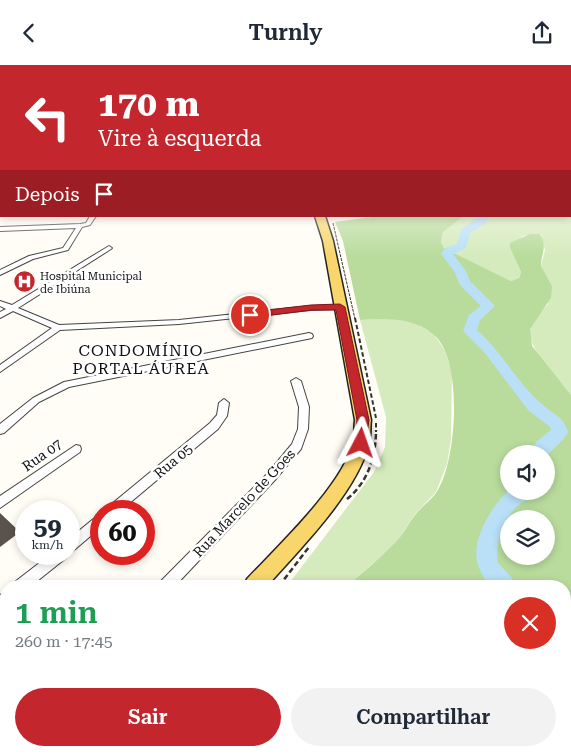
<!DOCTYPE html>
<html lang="pt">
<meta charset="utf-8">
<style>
body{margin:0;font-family:"Roboto Serif",serif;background:#f2f2f3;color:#1f2937;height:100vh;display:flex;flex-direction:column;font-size:19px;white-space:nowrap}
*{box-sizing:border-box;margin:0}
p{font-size:16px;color:#747a83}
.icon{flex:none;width:28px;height:28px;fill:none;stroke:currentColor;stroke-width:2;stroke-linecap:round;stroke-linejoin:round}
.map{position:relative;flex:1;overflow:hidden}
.drawer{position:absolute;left:0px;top:515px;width:571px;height:176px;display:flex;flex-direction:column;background:#fff;border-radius:20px 20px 0 0;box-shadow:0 2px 8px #0003}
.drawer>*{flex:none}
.top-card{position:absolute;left:0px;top:0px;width:571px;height:152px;box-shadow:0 2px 8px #0003;background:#c4262e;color:#fff;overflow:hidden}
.tools{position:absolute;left:500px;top:380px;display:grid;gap:10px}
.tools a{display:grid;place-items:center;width:55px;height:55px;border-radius:50%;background:#fff;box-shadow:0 2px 8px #0003;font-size:25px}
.speed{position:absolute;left:15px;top:435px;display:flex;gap:10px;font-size:25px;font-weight:700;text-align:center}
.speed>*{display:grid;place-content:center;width:65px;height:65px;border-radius:50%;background:#fff;box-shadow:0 2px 8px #0003;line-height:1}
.speed small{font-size:12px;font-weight:400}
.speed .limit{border:8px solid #d22;background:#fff;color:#111}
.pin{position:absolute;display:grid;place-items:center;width:42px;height:42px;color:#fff;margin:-21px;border:2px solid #fff;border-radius:50%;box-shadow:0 1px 5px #0007}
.me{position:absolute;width:55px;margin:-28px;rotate:4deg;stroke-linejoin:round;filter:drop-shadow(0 0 4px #0008)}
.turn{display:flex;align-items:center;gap:18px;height:105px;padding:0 15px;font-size:22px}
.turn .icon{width:65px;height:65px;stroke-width:2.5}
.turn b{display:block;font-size:35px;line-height:42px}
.then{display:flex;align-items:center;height:48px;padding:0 15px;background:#0003;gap:10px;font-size:19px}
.round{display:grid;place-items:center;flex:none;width:52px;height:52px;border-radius:26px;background:#f2f2f3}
.head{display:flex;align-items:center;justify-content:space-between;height:85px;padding:0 15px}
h1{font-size:30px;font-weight:600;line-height:38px;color:#1e9e55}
.action{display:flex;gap:10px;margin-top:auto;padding:10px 15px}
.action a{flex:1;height:58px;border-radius:30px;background:#c4262e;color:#fff;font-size:20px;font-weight:600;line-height:58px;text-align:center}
.action a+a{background:#f2f2f3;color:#1f2937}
header{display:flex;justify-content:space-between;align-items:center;height:65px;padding:0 15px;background:#fff;font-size:22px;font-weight:600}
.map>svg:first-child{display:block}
.green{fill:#d5ebbd}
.forest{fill:#b9dc9c;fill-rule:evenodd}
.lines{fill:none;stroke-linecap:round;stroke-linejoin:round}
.river{fill:#b9e0f7;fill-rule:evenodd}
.building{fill:#5a524d}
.minor-casing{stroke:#444;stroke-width:2}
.primary-casing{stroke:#222;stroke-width:3}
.path-far2{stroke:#333;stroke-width:1;stroke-dasharray:3 1;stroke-linecap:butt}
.path-far1{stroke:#333;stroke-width:2;stroke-dasharray:4.5 2.5;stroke-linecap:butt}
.path{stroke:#333;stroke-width:2.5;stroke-dasharray:5.5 3;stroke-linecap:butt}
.minor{fill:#fff;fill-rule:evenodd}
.primary{fill:#f9d66b;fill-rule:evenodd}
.route{fill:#c4262e;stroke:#7f191e}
.labels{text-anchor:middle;stroke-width:5;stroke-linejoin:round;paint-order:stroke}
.far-poi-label{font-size:11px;fill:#111;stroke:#fff;text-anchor:start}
.street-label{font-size:14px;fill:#111;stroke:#fff}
.quarter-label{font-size:16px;letter-spacing:1px;fill:#111;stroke:#fff}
</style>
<header><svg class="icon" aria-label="back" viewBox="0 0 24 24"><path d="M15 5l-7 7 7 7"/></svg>Turnly<svg class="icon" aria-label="share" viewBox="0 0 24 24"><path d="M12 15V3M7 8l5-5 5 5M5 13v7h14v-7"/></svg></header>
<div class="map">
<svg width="571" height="691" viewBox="0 0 571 691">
<rect width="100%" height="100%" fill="#fffdf5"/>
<path class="green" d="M570,95H571V330C559,314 527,284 530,265C532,255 542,247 548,239L547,214L541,201L545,185L541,169L523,171L510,183L521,207L519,213L511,216L444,183L441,177L443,167L464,151H570Z
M385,253L413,257L434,269L445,286L452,307L451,374L447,399L436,427L415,449L397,477L347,521H287L374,407L385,382L386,352L360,255Z
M162,685H303L307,691H157Z"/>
<path class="forest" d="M379,151H464L443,167L441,177L444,183L511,216L519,213L521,207L510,183V178L530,169H540C548,182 541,188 541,201L552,221L551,233L530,264L532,281L571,330V691H307L303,685H565V521H347C363,507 380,493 395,478C403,470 408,459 415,450C421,442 430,436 436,428C457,399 464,293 433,269C412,252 385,253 360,255L343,176L335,157ZM509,389H546V426H509ZM509,454H546V491H509Z"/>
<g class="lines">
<path class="river" d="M479,151H489L486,158L470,168L466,183L453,189L466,206L470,216L495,241L480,255L477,265C502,287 517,318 542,339C553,349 564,352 568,367C563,378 552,382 546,394V389H531L536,377L551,365L550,362L528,345L485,288L463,266L469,250L481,241L460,220L454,206L441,189L445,183L457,179L461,165Z
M509,425L538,426L536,432C531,434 525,435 521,438C505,450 494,478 498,498L512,513L515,521H490C484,514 479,505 477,496C472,474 492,440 509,425Z
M565,551L571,554V584L565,581Z"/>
</g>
<path class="building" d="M0,448L20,467L0,482Z"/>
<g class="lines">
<defs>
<path id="minor" d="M0,140H1V144H0Z
M90,151H96L90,160L82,162L68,185L33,194L0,210V205L29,191L63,183L76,163L0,166V162L80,159L86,158Z
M109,181L112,183L111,184L18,243L59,260L179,255L311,241L340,240L344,242L340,244L311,245L179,259L60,265L0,307V300L52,263L13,246L0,253V247L6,244L0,241V236L12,240Z
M309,268L312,269L313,271L312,273L69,322L39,337L4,368L0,369V359L33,333L64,317Z
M296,313L301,316L309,342L308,364L301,384L275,415L175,521H159L161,516L267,409L292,379L298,364L299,342L291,316Z
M224,334L229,338L227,351L218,364L120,446H106L108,442L210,358L217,350L219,338Z
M76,380L80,381L81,384L80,387L0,443V431Z
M101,450V462L73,486L69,488V474L97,451Z
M51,489H67L66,493L31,521H14L16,516Z
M6,527V543L0,546V530Z
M6,677V685H16L14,691H0V681Z"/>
<path id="primary" d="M0,119L1,120V125H0Z
M315,151H325L333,176L371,355C370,362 371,371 369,378C358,426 299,485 267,521H244L247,514C278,481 342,421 353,378C355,371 354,362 355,355L323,176Z
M98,685H125L123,691H95Z"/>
</defs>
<use href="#minor" class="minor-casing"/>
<use href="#primary" class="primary-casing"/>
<path class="path-far2" d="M333,158L355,254"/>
<path class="path-far1" d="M355,253L376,353
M376,358V367"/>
<path class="path" d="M347,434C368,417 376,392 376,365
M279,521L309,482
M140,691L145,685"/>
<use href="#minor" class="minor"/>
<use href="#primary" class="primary"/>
</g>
<linearGradient id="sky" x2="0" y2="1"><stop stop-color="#95c6ee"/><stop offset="0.5" stop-color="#fffefa"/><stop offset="1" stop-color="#fffefa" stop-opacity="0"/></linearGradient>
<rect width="571" height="191" fill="url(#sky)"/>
<path class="route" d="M311,240L340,239L345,242L369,355L365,382H356L355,378L357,355L336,245H311L250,253L246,250L250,247Z"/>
<defs>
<symbol id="hospital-disc" viewBox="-11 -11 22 22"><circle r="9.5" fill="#c4262e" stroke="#fff"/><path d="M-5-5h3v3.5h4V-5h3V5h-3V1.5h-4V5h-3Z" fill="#fff"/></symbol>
</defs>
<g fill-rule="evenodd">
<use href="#hospital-disc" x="12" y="204" width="25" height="25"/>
</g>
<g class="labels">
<g class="far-poi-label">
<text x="40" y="215">Hospital Municipal<tspan x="40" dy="13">de Ibiúna</tspan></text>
</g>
<g class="street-label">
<text transform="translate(42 390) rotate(-35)" y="5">Rua 07</text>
<text transform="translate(173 396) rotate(-40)" y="5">Rua 05</text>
<text transform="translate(244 438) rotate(-47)" y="5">Rua Marcelo de Goes</text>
</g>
<g class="quarter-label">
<text x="141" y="291">CONDOMÍNIO<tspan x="141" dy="18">PORTAL ÁUREA</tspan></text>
</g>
</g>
</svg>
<div class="tools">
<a><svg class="icon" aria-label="sound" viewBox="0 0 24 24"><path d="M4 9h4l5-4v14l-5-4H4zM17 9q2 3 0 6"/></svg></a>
<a><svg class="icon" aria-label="layers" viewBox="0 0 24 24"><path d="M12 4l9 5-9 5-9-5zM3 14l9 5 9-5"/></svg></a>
</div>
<div class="speed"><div>59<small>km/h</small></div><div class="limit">60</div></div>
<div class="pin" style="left:250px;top:250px;background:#d93025"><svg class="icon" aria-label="arrive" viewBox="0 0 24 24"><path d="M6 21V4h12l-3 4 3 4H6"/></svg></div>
<svg class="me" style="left:361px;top:378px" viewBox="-20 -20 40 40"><path d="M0-17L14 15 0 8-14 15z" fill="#c4262e" stroke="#fff" stroke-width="4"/></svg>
<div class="top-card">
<div class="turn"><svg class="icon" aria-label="left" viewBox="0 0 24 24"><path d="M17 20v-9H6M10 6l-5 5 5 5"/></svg><div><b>170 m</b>Vire à esquerda</div></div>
<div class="then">Depois<svg class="icon" aria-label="arrive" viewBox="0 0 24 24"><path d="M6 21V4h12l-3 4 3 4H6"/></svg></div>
</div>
<section class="drawer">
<div class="head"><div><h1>1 min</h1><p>260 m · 17:45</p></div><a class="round" style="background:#d93025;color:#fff"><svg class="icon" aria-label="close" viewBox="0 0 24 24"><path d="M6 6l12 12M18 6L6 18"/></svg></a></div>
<div class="action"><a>Sair</a><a>Compartilhar</a></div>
</section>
</div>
